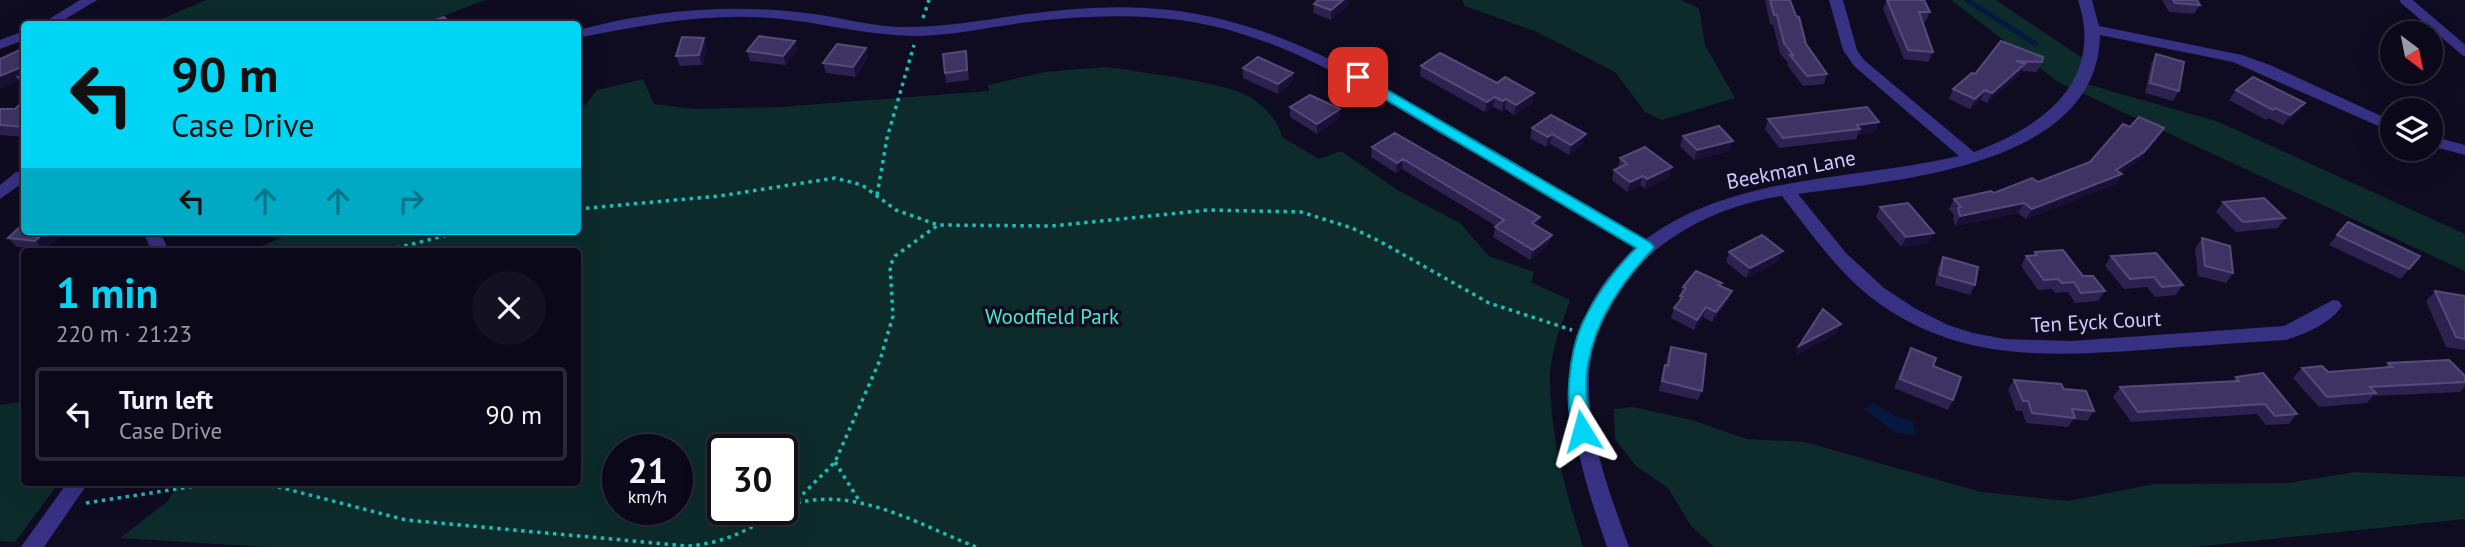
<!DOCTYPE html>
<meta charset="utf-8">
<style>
body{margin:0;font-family:"PT Sans",sans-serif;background:#141122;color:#f1f3f6;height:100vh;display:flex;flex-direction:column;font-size:26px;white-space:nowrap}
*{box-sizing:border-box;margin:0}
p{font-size:23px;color:#9a9aa2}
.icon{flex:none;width:38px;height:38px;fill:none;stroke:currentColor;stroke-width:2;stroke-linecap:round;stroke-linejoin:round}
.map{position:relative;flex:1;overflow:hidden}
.panel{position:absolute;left:21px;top:248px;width:560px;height:238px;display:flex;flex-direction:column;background:#0b0819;border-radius:7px;box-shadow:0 7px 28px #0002,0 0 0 2px #2b2938}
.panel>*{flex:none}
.top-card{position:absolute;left:21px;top:21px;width:560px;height:214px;border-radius:7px;box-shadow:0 7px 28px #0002,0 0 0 2px #2b2938;background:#00d5f5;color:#111;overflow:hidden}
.needle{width:46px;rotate:148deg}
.controls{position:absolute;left:2380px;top:21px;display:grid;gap:14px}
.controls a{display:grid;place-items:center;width:63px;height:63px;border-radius:50%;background:#0b0819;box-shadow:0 7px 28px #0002,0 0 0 2px #2b2938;font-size:35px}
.speed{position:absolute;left:602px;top:434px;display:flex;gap:14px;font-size:35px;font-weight:700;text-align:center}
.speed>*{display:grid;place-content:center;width:91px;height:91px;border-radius:50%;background:#0b0819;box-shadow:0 7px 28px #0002,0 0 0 2px #2b2938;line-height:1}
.speed small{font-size:18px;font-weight:400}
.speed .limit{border:4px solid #111;border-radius:10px;background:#fff;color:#111}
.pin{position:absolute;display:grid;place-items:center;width:60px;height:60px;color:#fff;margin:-30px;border-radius:14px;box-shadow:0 4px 10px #0006}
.me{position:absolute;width:77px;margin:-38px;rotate:352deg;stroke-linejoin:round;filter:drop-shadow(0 0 5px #0008)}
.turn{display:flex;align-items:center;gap:24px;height:147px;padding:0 35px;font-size:32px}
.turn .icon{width:91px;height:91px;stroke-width:2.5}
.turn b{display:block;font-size:49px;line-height:60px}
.lanes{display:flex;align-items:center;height:66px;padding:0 35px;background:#0003;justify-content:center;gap:35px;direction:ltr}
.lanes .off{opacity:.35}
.round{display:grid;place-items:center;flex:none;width:74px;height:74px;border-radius:37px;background:#141122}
.overview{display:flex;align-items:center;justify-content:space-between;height:119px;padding:0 35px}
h1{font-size:42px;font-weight:600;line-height:52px;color:#00d5f5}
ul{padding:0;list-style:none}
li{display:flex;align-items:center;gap:21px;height:94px;margin:0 14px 10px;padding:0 21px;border:4px solid #2b2938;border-radius:7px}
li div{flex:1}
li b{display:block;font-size:26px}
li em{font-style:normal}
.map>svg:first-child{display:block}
.green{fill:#0d2b2b;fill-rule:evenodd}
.water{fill:#041840}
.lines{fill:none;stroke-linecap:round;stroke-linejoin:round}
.stream{stroke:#041840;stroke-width:5}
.path{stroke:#21bcb7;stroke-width:3.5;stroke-dasharray:3.5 4.5;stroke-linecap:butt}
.service{stroke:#373184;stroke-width:10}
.minor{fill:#373184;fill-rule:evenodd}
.wall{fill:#2c2250}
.shaded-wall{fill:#191135}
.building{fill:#3e3463;stroke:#554b7b;stroke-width:2}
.route{fill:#00d5f5;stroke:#008a9f;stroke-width:2}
.labels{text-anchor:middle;stroke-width:7;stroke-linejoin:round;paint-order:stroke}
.street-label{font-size:21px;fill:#d2caff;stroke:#0f0b21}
.park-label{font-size:21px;fill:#4beac8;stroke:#0f0b21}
</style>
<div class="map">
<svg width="2465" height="547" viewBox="0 0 2465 547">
<rect width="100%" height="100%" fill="#0f0b21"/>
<path class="green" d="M206,0H485L422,24H150Z
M1462,0H1680L1699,8L1705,45L1735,98L1662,120L1645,112L1615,72L1537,32L1465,6Z
M1951,0H1996L2084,59L2076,81L2219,122L2465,234V271L2058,82Z
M1107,67C1138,72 1226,82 1250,97C1264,106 1279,121 1282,137L1319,159L1341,151L1399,191L1460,223L1489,256L1534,272L1531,282L1570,300C1562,324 1550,352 1550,378C1550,437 1566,492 1583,547H266L120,538L168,501L178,483H578V252H248L296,231H578V107L586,104L597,90L643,79L654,104L694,109L779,107L989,91L988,85L1045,72ZM618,450H677V509H618ZM723,450H782V509H723Z
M24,401V483H59L15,542L0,541V405Z
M1633,407L1692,420L1747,439L1805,442L1981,492L2068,501L2154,484L2288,483L2355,472L2465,477V519L2195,547H1714L1691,526L1668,488L1636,466L1615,439L1614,409Z"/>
<path class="water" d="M1873,403L1895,416L1913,421L1915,435L1897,433L1866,411L1865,409Z"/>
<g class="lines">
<path class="stream" d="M1967,0L2036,44"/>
<path class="path" d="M923,18L929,0
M877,195L887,138L914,45
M578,209L719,196L835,178L862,185L896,210L938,225L1052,226L1208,210L1301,212L1352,228L1381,242L1489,303L1572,330
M381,252L463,231
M835,462L860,502
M238,483L279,487L406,520L687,546C723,544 752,529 781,509
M797,500L835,462L880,360L893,316L890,266L895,256L938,225
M86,503L215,483
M782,508C848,481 915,523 976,547"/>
<path class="service" d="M2405,0L2465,51"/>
<path class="minor" d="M80,0H97L57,24H41Z
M1829,0H1843L1857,50L1864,60L1974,152C2042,127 2105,82 2078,0H2092L2099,26L2242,55L2270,65L2392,121V132L2233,62L2100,35C2098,168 1894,180 1798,194L1846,253L1884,288L1916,309L1948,325L1973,333L2005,339L2071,341L2284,326L2333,300L2339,301L2342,306C2331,323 2305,334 2286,340C2238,343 2191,346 2143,350C2044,357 1952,361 1869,296C1835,268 1809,231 1782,196C1677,212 1578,287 1590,404C1594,453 1612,500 1629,547H1607C1570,439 1539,337 1635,248C1571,210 1506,172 1441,134C1348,78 1258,22 1147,17C1108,15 1068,17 1029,22C990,27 951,36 912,36C865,35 819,22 772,18C705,13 643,25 578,38V30C650,11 722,4 797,12C831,15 864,25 898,27C941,28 984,20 1027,14C1067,9 1107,6 1146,8C1262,14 1357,71 1455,128C1518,165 1582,202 1646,239C1736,173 1854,181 1959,156L1854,66L1843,50Z
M24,31V40L0,49V40Z
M2431,136L2465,145V155L2431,146Z
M24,171V182L0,199V185L16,172Z
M143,231H159L170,252H152Z
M67,483H88L44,547H21Z"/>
</g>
<path class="wall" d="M1318,0H1348V5L1331,20L1313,13L1314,4Z
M1765,0H1790L1806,44L1827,74L1824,84L1803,86L1787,65L1788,63L1780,53L1773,25L1770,24Z
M1887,0L1930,12L1925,22H1922L1933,52L1928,62L1904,59L1883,9Z
M2162,0H2197L2200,5L2194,14L2169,12Z
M795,41L797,51L786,65L750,61L747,51Z
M2001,41L2042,62L2037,72L2021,71L2020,74L1987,103L1981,100L1970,109L1949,99L1953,89L1975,74Z
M707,48L702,65L680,66L676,56Z
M866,48L868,57L856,77L826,73L823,63Z
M966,51L969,80L946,83L945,73Z
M2156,54L2179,91L2173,101L2145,93L2151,64Z
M1421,66L1497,83L1534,93L1532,103L1514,115L1505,109L1502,111L1493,107L1485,112L1420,76Z
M1243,68L1293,73L1292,82L1278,94L1243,78Z
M2236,90L2305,103L2298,113L2283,125L2268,118L2266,120L2229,100Z
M24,101V137L0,135V109H15Z
M1290,107L1340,109L1339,118L1317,134L1290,117Z
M1768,119L1879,122L1875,132L1858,134L1856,139L1779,148L1765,129Z
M1532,128L1583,144L1569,155L1550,144L1546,147L1530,138Z
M2164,128L2158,138L2137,162L2121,173L2122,174L2116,184L2026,219L2018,213L1955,226L1953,218L1954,215L1949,209L1954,199L1994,193L2038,182L2090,162Z
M1395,133L1540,217L1538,226L1549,244L1530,260L1493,237L1496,226L1402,169L1396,173L1371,157L1372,147Z
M1683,136L1730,151L1694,160L1680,146Z
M1620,158L1672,167L1669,177L1645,189L1640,185L1627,192L1612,180L1614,170L1618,168Z
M2223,202L2285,218L2278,228L2236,232L2216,212Z
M1880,207L1929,243L1901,247L1876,217Z
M24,231H62L63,233L44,250L17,247L8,238Z
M2337,235L2409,269L2401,279L2329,245Z
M2202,238L2233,273L2226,283L2198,276L2195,248Z
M1729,252L1779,261L1746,278L1726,262Z
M2035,252L2083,276L2105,291L2098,301L2075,303L2068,292L2055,293L2052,289L2038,290L2021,266L2026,256L2033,255Z
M2111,256L2183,285L2176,295L2155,297L2147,287L2124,289L2105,266Z
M1943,257L1975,285L1970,295L1935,285L1938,267Z
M1722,283L1721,286L1732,291L1728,301L1712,322L1703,317L1694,330L1671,318L1674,308L1678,303L1683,287Z
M2435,291L2465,296V350L2446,347L2426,301Z
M1671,347L1702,391L1698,400L1659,391L1662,375L1665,365H1666L1667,356Z
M1911,348L1933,366L1953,400L1948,410L1894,388L1906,358Z
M2388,363L2465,376V387L2460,392L2373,396L2367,403L2319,407L2293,378L2302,368L2328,372L2384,368Z
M2236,377L2297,414L2289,424L2266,425L2257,414L2131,422L2113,397L2120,387L2232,382Z
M2014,380L2064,389L2094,411L2087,421L2074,419L2068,427L2026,423L2022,411H2016L2008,389Z"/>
<path class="shaded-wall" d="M1343,0H1348V5L1331,20V10Z
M704,38L707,48L702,65L699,55Z
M795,41L797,51L786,65L783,56Z
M866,48L868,57L856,77L853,67Z
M2025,64L2020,74L1987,103L1992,93Z
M24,66V78L0,89V76Z
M1293,73L1292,82L1278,94V84Z
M1985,90L1981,100L1970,109L1975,99Z
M1534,93L1532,103L1514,115L1516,105Z
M1495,97L1493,107L1485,112L1487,102Z
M1506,99L1505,109L1502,111L1503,101Z
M2305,103L2298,113L2283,125L2290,115Z
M1340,109L1339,118L1317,134V124Z
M1879,122L1875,132L1858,134L1860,129L1857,125Z
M2164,128L2158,138L2137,162L2117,176L2122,174L2116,184L2026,219L2032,209Z
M1552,134L1550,144L1546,147L1548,137Z
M1586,134L1583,144L1569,155L1571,145Z
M1733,141L1730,151L1694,160L1697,150Z
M1403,159L1402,169L1396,173L1397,163Z
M1672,167L1669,177L1645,189L1647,179Z
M1643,176L1640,185L1627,192L1630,182Z
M2024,203L2018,213L1955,226L1960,216Z
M1540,217L1538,227L1532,223Z
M46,231H62L63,233L44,250L35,241Z
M1934,233L1929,243L1901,247L1906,237Z
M1552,235L1549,244L1530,260L1533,250Z
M1783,251L1779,261L1746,278L1750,268Z
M1732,291L1728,301L1712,322L1716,312Z
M1706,307L1703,317L1694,330L1697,320Z
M1841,324L1837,334L1795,356L1799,346Z"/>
<path class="building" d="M1318,0H1343L1331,10L1314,4Z
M1770,0H1790L1796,16L1799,17L1806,44L1827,74L1807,76L1790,55H1793L1784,43L1777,15H1774Z
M1887,0H1924L1930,12H1919L1933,52L1908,50Z
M2173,0H2197L2200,5L2175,3Z
M444,17L452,24H424Z
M759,36L795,41L783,56L747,51Z
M682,37L704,38L699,55L676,56Z
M2001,41L2043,57L2042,62L2016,61L2025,64L1992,93L1985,90L1975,99L1953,89L1972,73L1975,74Z
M837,44L866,48L853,67L823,63Z
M24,48V66L0,76V59Z
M966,51L967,70L945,73L943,54Z
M1440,53L1497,83L1505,77L1534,93L1516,105L1506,99L1503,101L1495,97L1487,102L1421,66Z
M2156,54L2184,62L2179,91L2150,83Z
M1258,57L1293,73L1278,84L1243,68Z
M18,77L24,78V84Z
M2253,77L2305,103L2290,115L2275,108L2273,110L2236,90Z
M1310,95L1340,109L1317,124L1290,107Z
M24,101V127L0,125V109H15Z
M1867,107L1879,122L1857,125L1860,129L1783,138L1768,119Z
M1551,115L1586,134L1571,145L1552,134L1548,137L1532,128Z
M2139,117L2164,128L2144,152L2116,170L2122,174L2032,209L2024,203L1960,216L1958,208L1961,207L1954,199L1991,191L1994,193L2032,178L2038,182L2090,162L2123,124L2130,127Z
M1719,126L1733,141L1697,150L1683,136Z
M1395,133L1540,217L1532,223L1552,235L1533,250L1495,227L1504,220L1403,159L1397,163L1372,147Z
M1645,147L1672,167L1647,179L1643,176L1630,182L1614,170L1627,164L1620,158Z
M2264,198L2285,218L2243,222L2223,202Z
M1908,203L1934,233L1906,237L1880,207Z
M2348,222L2420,256L2409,269L2337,235Z
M24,223V231H46L35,241L8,238Z
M1762,235L1783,251L1750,268L1729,252Z
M2202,238L2230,246L2233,273L2205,266Z
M76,249V252H66Z
M2063,250L2083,276H2093L2105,291L2081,293L2074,282L2062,283L2058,279L2044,280L2026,256L2037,255L2035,252Z
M2156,253L2183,285L2162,287L2154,277L2130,279L2111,256Z
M1943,257L1978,267L1975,285L1940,275Z
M1696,271L1722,283L1718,285L1732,291L1716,312L1706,307L1697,320L1674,308L1683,297L1680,296L1686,288L1683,287Z
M2435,291L2465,296V339L2456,337Z
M1823,309L1841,324L1799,346Z
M1671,347L1706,354L1702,391L1662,381L1665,365L1668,366Z
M1911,348L1936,358L1933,366L1961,377L1953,400L1900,379Z
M2449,360L2465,376V382L2370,387L2376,393L2327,397L2302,368L2322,366L2328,372L2392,367L2388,363Z
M2263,373L2297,414L2275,416L2265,404L2138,412L2120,387L2239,381L2236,377Z
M2014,380L2061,384L2064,389L2086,391L2094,411L2072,409L2075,418L2032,413L2028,401H2023Z"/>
<path class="route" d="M1358,73L1651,243L1654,247L1651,251C1617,287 1588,331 1586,383C1585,396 1593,427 1588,436H1576C1562,409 1570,351 1582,324C1595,296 1614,270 1636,248L1353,80L1351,77Z"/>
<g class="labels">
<g class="street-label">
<text transform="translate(1791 170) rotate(-11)" y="7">Beekman Lane</text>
<text transform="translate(2096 322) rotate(-3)" y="7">Ten Eyck Court</text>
</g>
<g class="park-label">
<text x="1052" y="324">Woodfield Park</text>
</g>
</g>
</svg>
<div class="controls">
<a><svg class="needle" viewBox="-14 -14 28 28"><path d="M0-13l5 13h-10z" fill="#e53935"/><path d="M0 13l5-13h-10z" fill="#9a9aa2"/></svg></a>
<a><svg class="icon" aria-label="layers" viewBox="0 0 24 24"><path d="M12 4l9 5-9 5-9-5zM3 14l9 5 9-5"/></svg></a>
</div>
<div class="speed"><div>21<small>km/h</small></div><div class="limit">30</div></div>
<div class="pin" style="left:1358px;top:77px;background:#d93025"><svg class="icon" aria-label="arrive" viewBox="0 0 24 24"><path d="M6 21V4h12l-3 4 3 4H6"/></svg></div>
<svg class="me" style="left:1582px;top:431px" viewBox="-20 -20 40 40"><path d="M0-17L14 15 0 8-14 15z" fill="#00d5f5" stroke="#fff" stroke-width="4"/></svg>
<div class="top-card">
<div class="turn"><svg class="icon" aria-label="left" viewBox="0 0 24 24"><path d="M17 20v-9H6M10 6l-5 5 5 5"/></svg><div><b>90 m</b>Case Drive</div></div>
<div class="lanes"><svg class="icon" aria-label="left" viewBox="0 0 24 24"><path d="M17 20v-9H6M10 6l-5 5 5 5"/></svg><svg class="icon off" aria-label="ahead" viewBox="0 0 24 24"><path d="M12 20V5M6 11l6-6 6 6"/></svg><svg class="icon off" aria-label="ahead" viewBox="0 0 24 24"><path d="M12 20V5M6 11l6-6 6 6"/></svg><svg class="icon off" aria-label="right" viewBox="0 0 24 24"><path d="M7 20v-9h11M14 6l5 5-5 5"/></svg></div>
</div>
<section class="panel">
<div class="overview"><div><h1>1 min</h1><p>220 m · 21:23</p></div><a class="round"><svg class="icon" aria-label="close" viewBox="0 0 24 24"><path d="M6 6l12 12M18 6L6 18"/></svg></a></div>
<ul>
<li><svg class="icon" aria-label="left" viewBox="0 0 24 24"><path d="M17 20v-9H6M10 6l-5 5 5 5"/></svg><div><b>Turn left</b><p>Case Drive</p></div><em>90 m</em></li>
</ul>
</section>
</div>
